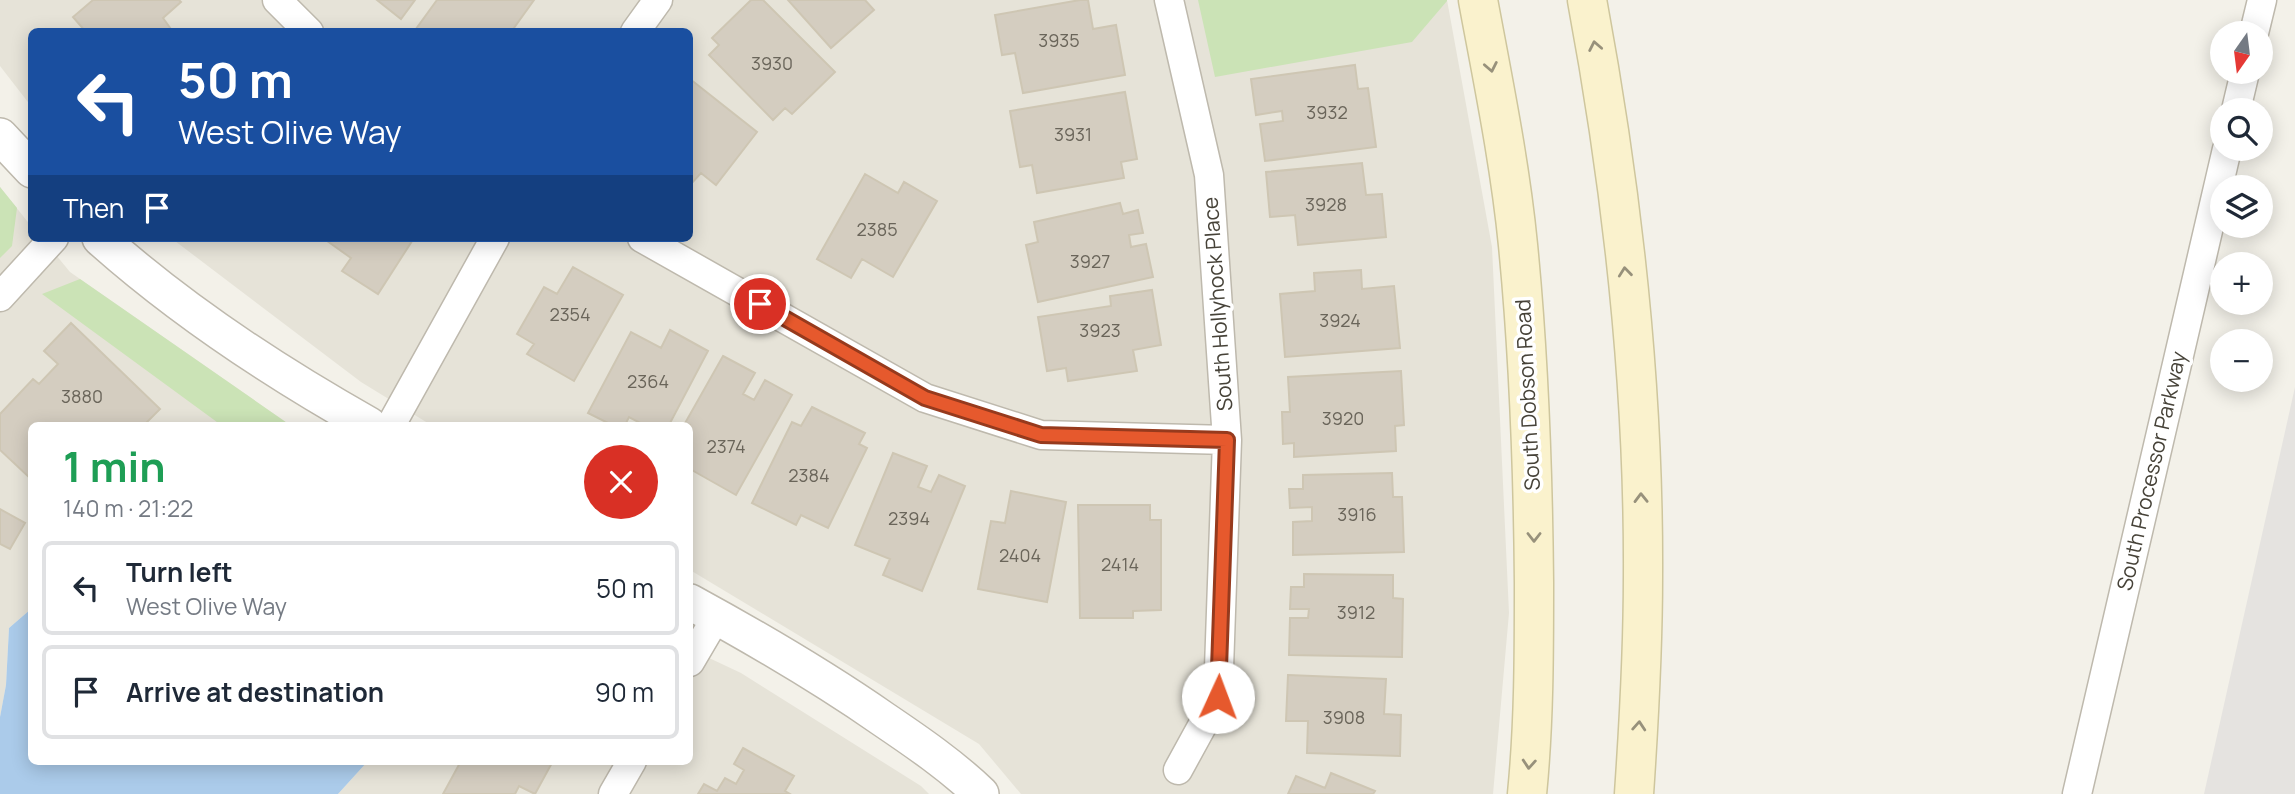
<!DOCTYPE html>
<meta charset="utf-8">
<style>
body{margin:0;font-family:Manrope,sans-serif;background:#f2f2f3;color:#1f2937;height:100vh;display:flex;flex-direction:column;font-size:26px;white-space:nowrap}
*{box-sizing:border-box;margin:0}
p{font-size:23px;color:#747a83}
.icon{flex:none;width:38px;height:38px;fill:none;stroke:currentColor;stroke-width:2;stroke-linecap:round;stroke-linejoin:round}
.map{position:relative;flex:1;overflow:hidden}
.panel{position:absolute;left:28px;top:422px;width:665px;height:343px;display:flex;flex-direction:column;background:#fff;border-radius:10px;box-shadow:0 4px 18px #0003}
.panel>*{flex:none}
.top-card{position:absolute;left:28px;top:28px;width:665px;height:214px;border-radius:10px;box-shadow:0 4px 18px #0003;background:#1a4fa0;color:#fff;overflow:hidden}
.needle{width:46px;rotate:194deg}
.controls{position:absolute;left:2210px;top:21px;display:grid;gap:14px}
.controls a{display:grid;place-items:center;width:63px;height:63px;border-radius:50%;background:#fff;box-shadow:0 4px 18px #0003;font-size:35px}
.pin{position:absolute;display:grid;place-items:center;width:60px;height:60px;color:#fff;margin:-30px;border:4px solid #fff;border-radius:50%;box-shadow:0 2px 7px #0007}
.me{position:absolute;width:77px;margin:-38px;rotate:2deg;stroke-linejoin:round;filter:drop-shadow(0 0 5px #0008)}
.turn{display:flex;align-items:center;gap:24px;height:147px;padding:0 35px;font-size:32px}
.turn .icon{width:91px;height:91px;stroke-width:2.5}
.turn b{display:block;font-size:49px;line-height:60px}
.then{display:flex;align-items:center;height:66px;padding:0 35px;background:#0003;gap:14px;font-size:26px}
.round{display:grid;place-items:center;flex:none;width:74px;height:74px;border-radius:37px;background:#f2f2f3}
.head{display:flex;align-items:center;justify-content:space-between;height:119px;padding:0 35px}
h1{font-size:42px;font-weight:700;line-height:52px;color:#1e9e55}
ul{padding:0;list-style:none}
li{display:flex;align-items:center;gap:21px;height:94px;margin:0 14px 10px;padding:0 21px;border:4px solid #e0e1e3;border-radius:10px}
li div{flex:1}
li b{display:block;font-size:26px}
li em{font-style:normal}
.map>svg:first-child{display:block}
.residential{fill:#e6e3d8}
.green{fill:#cbe3b6}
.parking{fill:#e5e3e0}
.water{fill:#abcbea}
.building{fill:#d4cdc0;stroke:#cec6b3;stroke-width:2}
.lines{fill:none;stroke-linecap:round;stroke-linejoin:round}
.minor-casing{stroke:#beb9ad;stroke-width:31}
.tertiary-casing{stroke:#beb9ad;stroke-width:38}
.secondary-casing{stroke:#cec69d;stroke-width:41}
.minor{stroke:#fff;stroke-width:28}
.tertiary{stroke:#fff;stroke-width:35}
.secondary{stroke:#faf2cd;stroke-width:38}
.oneway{stroke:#97917b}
.route-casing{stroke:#963a1d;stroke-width:18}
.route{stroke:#e6592d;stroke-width:12}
.labels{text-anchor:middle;stroke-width:7;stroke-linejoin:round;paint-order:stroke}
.number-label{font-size:18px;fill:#6a655a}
.street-label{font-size:21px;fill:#464238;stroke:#fff}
</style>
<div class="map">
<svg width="2295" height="794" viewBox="0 0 2295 794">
<rect width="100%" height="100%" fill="#f3f1e9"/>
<path class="residential" d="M0,0H1447L1492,247L1509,613L1493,794H1021L979,744L690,570V425H431L361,382L171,238H690V32H32L31,106L0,66Z
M0,187L31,226L32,238H42L70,272L290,425H32L31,609L9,628L6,685L0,717Z
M690,649L741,673L921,786L929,794H338L368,761H690Z"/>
<path class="green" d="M1198,0H1447V1L1412,42L1215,77Z
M0,187L17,208L12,246L0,258Z
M80,279L290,425H221L42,294Z"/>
<path class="parking" d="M2295,387V794H2204Z"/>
<path class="water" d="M31,609L32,761H368L338,794H0V717L6,685L9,628Z"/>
<path class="building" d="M93,0H179L181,2L163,18L173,32H86L73,17Z
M377,0H415L401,19Z
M437,0H534L511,32H419L416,29Z
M751,0H763L835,72L792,114L785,108L773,120L709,55L719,45L712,38Z
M788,0H865L874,10L831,48Z
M1080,0H1088L1093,29L1116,25L1125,75L1023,93L1015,53L1002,55L995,15Z
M1355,65L1358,89L1368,88L1376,147L1265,161L1260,124L1283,121L1282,111L1256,115L1251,79Z
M690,79L757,132L716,185L701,173L690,185Z
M1125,92L1137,159L1121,162L1124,178L1037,193L1032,165L1020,167L1010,111Z
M1362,163L1366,195L1382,194L1386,237L1298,245L1295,215L1270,217L1266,172Z
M865,174L898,193L904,182L937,201L893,277L862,259L851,278L817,259Z
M1120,203L1123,214L1138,210L1143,233L1129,235L1131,247L1146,244L1153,277L1038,302L1026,245L1038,242L1034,222Z
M323,238H414L378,294L342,271L351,258Z
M573,267L623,295L574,381L527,354L534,344L517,334L544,287L557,294Z
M1361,270L1362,289L1394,286L1400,348L1285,357L1280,294L1315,291L1314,273Z
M1152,290L1161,345L1133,350L1137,371L1068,381L1066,368L1047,371L1038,317L1111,306L1110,296Z
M71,323L160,409L144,425H32V480L0,450V414L33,379L39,384L58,364L44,351Z
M670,330L708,351L669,425H644L629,417L625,425H612L588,413L631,332L661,348Z
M723,356L755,373L743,394L754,400L765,380L792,395L736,495L690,469V425H684Z
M1401,371L1404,425L1395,426L1396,451L1294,457V443L1283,444L1282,412H1290L1288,377Z
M812,407L865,433L859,444L867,448L828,528L801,515L796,525L752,503L792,422L801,426Z
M893,453L927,466L918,487L931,492L939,475L965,486L922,591L883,575L890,559L855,545Z
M1392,473L1393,497H1402L1404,552L1293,555V522L1312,521V507L1290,508L1289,489H1303V475Z
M1011,491L1066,502L1047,602L978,589L991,521L1005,523Z
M1078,505H1150V520H1161V610L1133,611V618H1080Z
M0,509L25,523L10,549L0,544Z
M1304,574L1393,575V598L1403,599L1402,657L1289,655L1290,618H1308L1309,609H1290L1291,587H1304Z
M1288,675L1386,679L1384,714L1401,715L1400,756L1307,753L1308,721H1286Z
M743,748L794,776L785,791L790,794H698L704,784L717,791L725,778L736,784L744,770L734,764Z
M461,761H553L535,794L519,786L515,794H443Z
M1331,773L1375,791L1373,794H1288L1296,776L1325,788Z"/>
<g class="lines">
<defs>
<path id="minor" d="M277,0L309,32
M1169,0L1209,175L1227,440L1218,697L1178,770
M635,32L658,0
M2254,33L2262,0
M2236,110L2245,72
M642,238L925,398L1041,435L1227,440
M0,297L54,238
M391,425L495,238
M690,662L717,616
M613,794L632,761
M2077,794L2227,149"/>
<path id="tertiary" d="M0,136L32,170
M100,238C183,312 273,371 369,425
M690,602C756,638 821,676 883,719C917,742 952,766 981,794"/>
<path id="secondary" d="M1478,0C1493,81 1510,163 1518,245C1529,357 1533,470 1534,583C1534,653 1534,724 1527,794
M1587,0C1622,188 1644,385 1643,576C1643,649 1639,721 1634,794"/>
</defs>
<use href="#minor" class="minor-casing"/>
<use href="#tertiary" class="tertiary-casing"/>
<use href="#secondary" class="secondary-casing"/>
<use href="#minor" class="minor"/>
<use href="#tertiary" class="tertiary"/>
<use href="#secondary" class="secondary"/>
</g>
<defs><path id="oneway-chevron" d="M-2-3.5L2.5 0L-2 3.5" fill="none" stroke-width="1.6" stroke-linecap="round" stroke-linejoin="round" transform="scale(1.75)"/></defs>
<g class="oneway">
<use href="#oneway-chevron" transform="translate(1595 46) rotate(-101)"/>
<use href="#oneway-chevron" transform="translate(1491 67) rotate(79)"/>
<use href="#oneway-chevron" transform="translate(1625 272) rotate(-96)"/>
<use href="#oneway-chevron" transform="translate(1641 498) rotate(-91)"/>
<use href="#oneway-chevron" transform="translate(1534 537) rotate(90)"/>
<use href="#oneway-chevron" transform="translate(1639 726) rotate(-86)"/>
<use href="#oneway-chevron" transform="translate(1529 764) rotate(94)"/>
</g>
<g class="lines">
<defs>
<path id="route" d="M760,304L925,398L1041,435L1227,440L1218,697"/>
</defs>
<use href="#route" class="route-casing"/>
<use href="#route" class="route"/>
</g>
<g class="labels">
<g class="number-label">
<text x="1059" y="47">3935</text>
<text x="772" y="70">3930</text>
<text x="1327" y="119">3932</text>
<text x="1073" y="141">3931</text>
<text x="1326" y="211">3928</text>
<text x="877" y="236">2385</text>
<text x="1090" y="268">3927</text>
<text x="570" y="321">2354</text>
<text x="1340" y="327">3924</text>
<text x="1100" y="337">3923</text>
<text x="648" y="388">2364</text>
<text x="82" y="403">3880</text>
<text x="1343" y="425">3920</text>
<text x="726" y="453">2374</text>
<text x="809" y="482">2384</text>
<text x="1357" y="521">3916</text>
<text x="909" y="525">2394</text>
<text x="1020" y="562">2404</text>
<text x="1120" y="571">2414</text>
<text x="1356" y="619">3912</text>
<text x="1344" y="724">3908</text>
</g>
<g class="street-label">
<text transform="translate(1218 304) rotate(-94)" y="7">South Hollyhock Place</text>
<text transform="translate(1528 395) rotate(-93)" y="7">South Dobson Road</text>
<text transform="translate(2152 471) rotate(-77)" y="7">South Processor Parkway</text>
</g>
</g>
</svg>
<div class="controls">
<a><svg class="needle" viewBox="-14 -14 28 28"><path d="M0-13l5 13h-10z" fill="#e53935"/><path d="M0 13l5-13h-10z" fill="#747a83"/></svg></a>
<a><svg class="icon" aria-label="search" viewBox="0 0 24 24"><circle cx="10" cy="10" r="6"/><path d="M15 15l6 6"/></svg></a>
<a><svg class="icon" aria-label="layers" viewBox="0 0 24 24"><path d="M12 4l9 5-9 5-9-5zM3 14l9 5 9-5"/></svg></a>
<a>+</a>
<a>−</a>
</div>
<div class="pin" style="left:760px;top:304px;background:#d93025"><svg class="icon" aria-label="arrive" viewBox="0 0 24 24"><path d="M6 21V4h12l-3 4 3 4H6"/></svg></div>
<svg class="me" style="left:1218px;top:697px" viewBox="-20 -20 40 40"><circle r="19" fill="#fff"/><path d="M0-13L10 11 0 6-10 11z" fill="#e6592d"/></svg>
<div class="top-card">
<div class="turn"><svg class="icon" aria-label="left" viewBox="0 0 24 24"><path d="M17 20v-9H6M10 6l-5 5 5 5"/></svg><div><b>50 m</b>West Olive Way</div></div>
<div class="then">Then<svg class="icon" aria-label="arrive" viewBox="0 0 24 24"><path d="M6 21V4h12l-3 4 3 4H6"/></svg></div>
</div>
<section class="panel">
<div class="head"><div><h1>1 min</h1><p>140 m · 21:22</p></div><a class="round" style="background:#d93025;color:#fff"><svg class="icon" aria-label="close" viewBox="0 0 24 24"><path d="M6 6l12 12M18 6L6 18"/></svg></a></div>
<ul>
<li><svg class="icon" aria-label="left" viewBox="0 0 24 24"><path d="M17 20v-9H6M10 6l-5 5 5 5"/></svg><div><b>Turn left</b><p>West Olive Way</p></div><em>50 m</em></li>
<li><svg class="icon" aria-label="arrive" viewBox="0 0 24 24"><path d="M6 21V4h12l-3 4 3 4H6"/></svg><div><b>Arrive at destination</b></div><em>90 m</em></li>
</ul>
</section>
</div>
